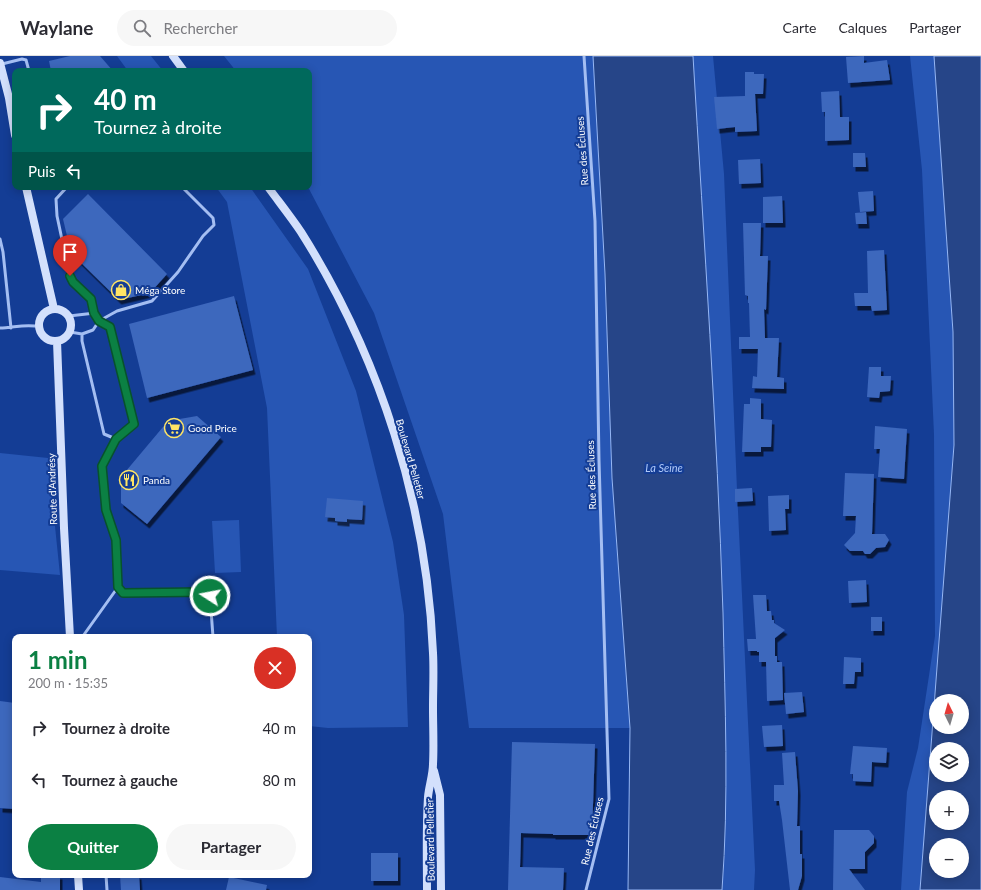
<!DOCTYPE html>
<html lang="fr">
<meta charset="utf-8">
<style>
body{margin:0;font-family:Lato,sans-serif;background:#f7f7f7;color:#2b2b33;height:100vh;display:flex;flex-direction:column;font-size:15px;white-space:nowrap}
*{box-sizing:border-box;margin:0}
p{font-size:13px;color:#7c7c81}
.icon{flex:none;width:22px;height:22px;fill:none;stroke:currentColor;stroke-width:2;stroke-linecap:round;stroke-linejoin:round}
.map{position:relative;flex:1;overflow:hidden}
.panel{position:absolute;left:12px;top:578px;width:300px;height:244px;display:flex;flex-direction:column;background:#fff;border-radius:8px;box-shadow:0 2px 10px #0003}
.panel>*{flex:none}
.top-card{position:absolute;left:12px;top:12px;width:300px;height:122px;border-radius:8px;box-shadow:0 2px 10px #0003;background:#00695c;color:#fff;overflow:hidden}
.needle{width:26px;rotate:355deg}
.tools{position:absolute;left:929px;top:638px;display:grid;gap:8px}
.tools a{display:grid;place-items:center;width:40px;height:40px;border-radius:50%;background:#fff;box-shadow:0 2px 10px #0003;font-size:20px}
.pin{position:absolute;display:grid;place-items:center;width:34px;height:34px;color:#fff;margin:-41px -17px;border-radius:50% 50% 50% 0;rotate:-45deg;box-shadow:0 0 4px #0007}
.pin .icon{rotate:45deg}
.me{position:absolute;width:44px;margin:-22px;rotate:281deg;stroke-linejoin:round;filter:drop-shadow(0 0 3px #0008)}
.turn{display:flex;align-items:center;gap:14px;height:84px;padding:0 16px;font-size:18px}
.turn .icon{width:52px;height:52px;stroke-width:2.5}
.turn b{display:block;font-size:28px;line-height:34px}
.then{display:flex;align-items:center;height:38px;padding:0 16px;background:#0003;gap:8px;font-size:15px}
.round{display:grid;place-items:center;flex:none;width:42px;height:42px;border-radius:21px;background:#f7f7f7}
.overview{display:flex;align-items:center;justify-content:space-between;height:68px;padding:0 16px}
h1{font-size:24px;font-weight:700;line-height:30px;color:#0b8043}
.button{display:flex;gap:8px;margin-top:auto;padding:8px 16px}
.button a{flex:1;height:46px;border-radius:24px;background:#0b8043;color:#fff;font-size:16px;font-weight:700;line-height:46px;text-align:center}
.button a+a{background:#f7f7f7;color:#2b2b33}
ul{padding:0;list-style:none}
li{display:flex;align-items:center;gap:12px;height:52px;padding:0 16px}
li div{flex:1}
li b{display:block;font-size:15px}
li em{font-style:normal}
header{display:flex;align-items:center;gap:24px;box-sizing:border-box;height:56px;padding:0 20px;background:#fff;border-bottom:1px solid #e1e1e2}
header strong{font-size:19px}
nav{display:flex;gap:22px;margin-inline-start:auto;font-size:14px}
.search{width:280px;height:36px;background:#f7f7f7;display:flex;align-items:center;gap:10px;box-sizing:border-box;padding:0 14px;border-radius:22px;color:#7c7c81;font-size:15px}
.map>svg:first-child{display:block}
.green{fill:#2756b4}
.water{fill:#264588;stroke:#96b7f5;fill-rule:evenodd}
.building{fill:#3d67bd;filter:url(#shadow)}
.lines{fill:none;stroke-linecap:round;stroke-linejoin:round}
.lane{stroke:#a4bef2;stroke-width:3}
.secondary{stroke:#d3e0fc;stroke-width:8}
.route-casing{stroke:#07532c;stroke-width:10}
.route{stroke:#0b8043;stroke-width:7}
.labels{text-anchor:middle;stroke-width:4;stroke-linejoin:round;paint-order:stroke}
.street-label{font-size:10px;fill:#fff;stroke:#143d95}
.poi-label{font-size:10px;fill:#fff;stroke:#143d95;text-anchor:start}
.water-label{font-size:11px;font-style:italic;fill:#b0c9f9;stroke:#143d95}
</style>
<header>
<strong>Waylane</strong>
<div class="search"><svg class="icon" aria-label="search" viewBox="0 0 24 24"><circle cx="10" cy="10" r="6"/><path d="M15 15l6 6"/></svg>Rechercher</div>
<nav><a>Carte</a><a>Calques</a><a>Partager</a></nav>
</header>
<div class="map">
<svg width="981" height="834" viewBox="0 0 981 834">
<defs>
<filter id="shadow"><feDropShadow dx="2.5" dy="4.5" stdDeviation="0" flood-color="#0009"/></filter>
</defs>
<rect width="100%" height="100%" fill="#143d95"/>
<path class="green" d="M117,0H151L163,15H128Z
M224,0H593L605,218L612,422L630,672H469L443,458L374,257L308,131L309,15H236Z
M693,0H713L724,118L737,434L755,814L754,834H722L725,796L720,466Z
M910,0H934L953,276L954,389L920,834H901L907,736L918,692L935,580L934,378L922,114Z
M216,131H250L308,213L356,335L393,486L404,559L408,671L328,672L309,670V581H277L267,352L227,146Z
M0,397L48,402L60,519L0,514Z
M239,464L241,516L215,517L212,465Z"/>
<path class="water" d="M593,0H693C704,186 717,371 723,557C725,649 729,742 722,834H628L630,672L612,422L605,218Z
M934,0H981V834H920L954,389L953,276ZM936,645H962V671H936ZM936,693H962V719H936ZM936,741H962V767H936ZM936,789H962V815H936Z"/>
<path class="building" d="M70,0H100L113,15H51L49,5Z
M864,0V7L887,4L890,24L848,27L846,1Z
M745,16H754V18H764L763,38H755L757,75L735,76V71L717,73L714,41L745,40Z
M839,35L840,61H849V84L825,85V56H822L821,36Z
M853,97H865L866,111H853Z
M760,103L761,127L739,128L738,104Z
M873,135L874,155L860,156L858,136Z
M88,138L167,218L150,237L119,244L71,197L63,163Z
M782,140L783,167H763V141Z
M866,156L867,168H856L855,157Z
M743,167H761L760,200H768L766,254L764,253L765,282H779L777,321L784,322V333L752,332L753,320L757,321L758,293H739V281H750L749,247H748V240L745,239Z
M884,194L887,254L872,255L871,250H855L854,237H868L867,195Z
M234,240L253,314L147,342L129,268Z
M869,311H881V320H891L890,335L880,336L879,342L867,341Z
M750,342L761,343V363L772,364L771,391H761V396H742L744,348H750Z
M197,360L221,381L147,468L121,447V421L168,365Z
M875,370L907,373L904,423L878,421L880,393H874Z
M845,417L874,418L872,478H885L889,484L885,491L876,492L870,498H865L863,495H850L844,489L855,477L856,460H843Z
M752,432L753,445L735,446V433Z
M789,439V453H785L786,474L769,475L768,440Z
M327,442L363,445L362,464L347,463V466L335,465V462L325,461Z
M866,524L867,546L849,547L848,525Z
M753,539H766L767,555H771L772,564H774V567L785,574L775,582V600H777V606H782L783,644L767,645L766,606H759V596H757V595H748L747,583H756Z
M871,561H882V575H871Z
M844,601L861,602V616H855L854,628H843Z
M802,636L804,656L786,658L784,637Z
M0,645L15,647V753L0,752Z
M782,669L783,690L764,691L762,670Z
M512,686L595,688L592,779H553V778L521,777L520,811L564,812L563,834H508Z
M853,690L887,692L886,707L872,706L871,726L853,725V718H850Z
M795,696L798,735L797,770H800V798H802V820L798,834H790L782,764L779,745H774V729H784L782,697Z
M834,774H869L874,780V787L865,796V813H849L865,834H833Z
M371,797H398V825H371Z
M41,819H60V834H0V821L41,826Z
M120,819H139L140,834H121Z
M229,821L267,829L266,834H226Z"/>
<g class="lines">
<path class="lane" d="M584,0L595,165L599,404L609,743L586,834
M2,8L22,3L26,4L29,15
M67,131L56,143L57,160L70,221L73,226L91,243L95,257L99,265L111,271L134,368L116,383L102,410L106,454L116,484L118,531L83,580L75,581
M0,183L3,196L11,272
M69,260L95,257
M0,272C13,272 27,267 40,271
M70,276L82,278L93,274L99,265L117,255L152,245L178,216L203,180L214,169L213,162L182,131
M82,278V285L104,378L116,383
M118,531L123,537L204,536L210,540L213,581
M106,819L107,834"/>
<path class="secondary" d="M173,0L184,15
M0,7L9,42L15,79
M26,131L54,253
M268,131C279,146 291,161 301,176C380,301 427,449 433,597C434,615 433,634 433,652C433,671 434,690 433,708C433,719 429,730 428,741C426,772 427,803 427,834
M39 269a16 16 0 1 1 32 0a16 16 0 1 1-32 0Z
M57,285L64,472L70,581
M434,715L440,739L441,834
M78,819L79,834"/>
</g>
<g class="lines">
<defs>
<path id="route" d="M70,220L73,226L91,243L94,257L99,265L110,271L134,368L116,383L102,410L106,454L116,484L118,531L123,537L204,536L210,540"/>
</defs>
<use href="#route" class="route-casing"/>
<use href="#route" class="route"/>
</g>
<defs>
<symbol id="shop-ring" viewBox="-11 -11 22 22"><circle r="9.5" fill="#143d95" stroke="#ffe565" stroke-width="1.5"/><path d="M-5-2.5h2.3a2.7 3.5 0 0 1 5.4 0H5L5.5 6h-11ZM-1.5-2.5h3a1.5 2.3 0 0 0-3 0Z" fill="#ffe565"/></symbol>
<symbol id="supermarket-ring" viewBox="-11 -11 22 22"><circle r="9.5" fill="#143d95" stroke="#ffe565" stroke-width="1.5"/><path d="M-6-5.5h2.5l.6 2H6L4.5 2H-2.5L-4.4-4H-6ZM-1.5 3.2a1.3 1.3 0 1 0 .1 0ZM3 3.2a1.3 1.3 0 1 0 .1 0Z" fill="#ffe565"/></symbol>
<symbol id="restaurant-ring" viewBox="-11 -11 22 22"><circle r="9.5" fill="#143d95" stroke="#ffe565" stroke-width="1.5"/><path d="M-5-6h1v4h1v-4h1v4h1v-4h1v5L-1.5 .5V6h-2V.5L-5-1ZM5-6V6H3V1.5H1.5Q1.5-4 5-6Z" fill="#ffe565"/></symbol>
</defs>
<g fill-rule="evenodd">
<use href="#shop-ring" x="110" y="223" width="22" height="22"/>
<use href="#supermarket-ring" x="163" y="361" width="22" height="22"/>
<use href="#restaurant-ring" x="118" y="413" width="22" height="22"/>
</g>
<g class="labels">
<g class="street-label">
<text transform="translate(582 95) rotate(-94)" y="4">Rue des Écluses</text>
<text transform="translate(411 403) rotate(74)" y="4">Boulevard Pelletier</text>
<text transform="translate(591 419) rotate(-92)" y="4">Rue des Écluses</text>
<text transform="translate(52 433) rotate(-92)" y="4">Route d'Andrésy</text>
<text transform="translate(592 775) rotate(-77)" y="4">Rue des Écluses</text>
<text transform="translate(430 784) rotate(-91)" y="4">Boulevard Pelletier</text>
</g>
<g class="poi-label">
<text x="135" y="238">Méga Store</text>
<text x="188" y="376">Good Price</text>
<text x="143" y="428">Panda</text>
</g>
<g class="water-label">
<text x="664" y="416">La Seine</text>
</g>
</g>
</svg>
<div class="tools">
<a><svg class="needle" viewBox="-14 -14 28 28"><path d="M0-13l5 13h-10z" fill="#e53935"/><path d="M0 13l5-13h-10z" fill="#7c7c81"/></svg></a>
<a><svg class="icon" aria-label="layers" viewBox="0 0 24 24"><path d="M12 4l9 5-9 5-9-5zM3 14l9 5 9-5"/></svg></a>
<a>+</a>
<a>−</a>
</div>
<div class="pin" style="left:70px;top:220px;background:#d93025"><svg class="icon" aria-label="arrive" viewBox="0 0 24 24"><path d="M6 21V4h12l-3 4 3 4H6"/></svg></div>
<svg class="me" style="left:210px;top:540px" viewBox="-20 -20 40 40"><circle r="17" fill="#0b8043" stroke="#fff" stroke-width="3"/><path d="M0-11L8 9 0 5-8 9z" fill="#fff"/></svg>
<div class="top-card">
<div class="turn"><svg class="icon" aria-label="right" viewBox="0 0 24 24"><path d="M7 20v-9h11M14 6l5 5-5 5"/></svg><div><b>40 m</b>Tournez à droite</div></div>
<div class="then">Puis<svg class="icon" aria-label="left" viewBox="0 0 24 24"><path d="M17 20v-9H6M10 6l-5 5 5 5"/></svg></div>
</div>
<section class="panel">
<div class="overview"><div><h1>1 min</h1><p>200 m · 15:35</p></div><a class="round" style="background:#d93025;color:#fff"><svg class="icon" aria-label="close" viewBox="0 0 24 24"><path d="M6 6l12 12M18 6L6 18"/></svg></a></div>
<ul>
<li><svg class="icon" aria-label="right" viewBox="0 0 24 24"><path d="M7 20v-9h11M14 6l5 5-5 5"/></svg><div><b>Tournez à droite</b></div><em>40 m</em></li>
<li><svg class="icon" aria-label="left" viewBox="0 0 24 24"><path d="M17 20v-9H6M10 6l-5 5 5 5"/></svg><div><b>Tournez à gauche</b></div><em>80 m</em></li>
</ul>
<div class="button"><a>Quitter</a><a>Partager</a></div>
</section>
</div>
